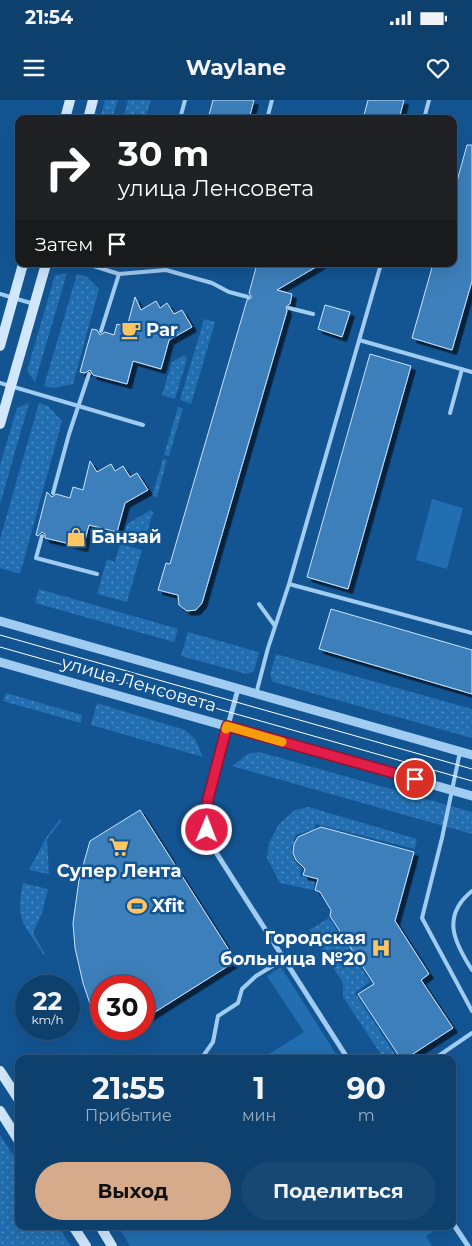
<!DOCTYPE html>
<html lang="ru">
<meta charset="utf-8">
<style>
body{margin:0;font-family:Montserrat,sans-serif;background:#174773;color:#f1f3f6;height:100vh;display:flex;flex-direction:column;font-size:19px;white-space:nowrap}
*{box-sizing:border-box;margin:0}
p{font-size:16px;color:#9bafc2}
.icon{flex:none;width:28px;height:28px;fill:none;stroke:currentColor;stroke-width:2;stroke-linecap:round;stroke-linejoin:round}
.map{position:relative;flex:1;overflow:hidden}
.drawer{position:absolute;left:15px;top:955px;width:441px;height:175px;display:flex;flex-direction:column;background:#0e406e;border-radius:10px;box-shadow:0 5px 20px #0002,0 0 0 1px #2e5981}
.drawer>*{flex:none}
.top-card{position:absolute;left:15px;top:15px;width:442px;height:152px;border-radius:10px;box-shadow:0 5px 20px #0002,0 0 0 1px #2e5981;background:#202124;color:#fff;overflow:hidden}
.speed{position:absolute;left:15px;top:875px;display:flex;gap:10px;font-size:25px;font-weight:700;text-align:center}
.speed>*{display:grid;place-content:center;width:65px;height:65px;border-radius:50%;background:#0e406e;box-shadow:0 5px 20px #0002,0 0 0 1px #2e5981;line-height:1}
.speed small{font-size:12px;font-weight:400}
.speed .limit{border:8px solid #d22;background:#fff;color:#111}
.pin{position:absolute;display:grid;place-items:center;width:42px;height:42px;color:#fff;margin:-21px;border:2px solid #fff;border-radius:50%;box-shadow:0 1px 5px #0007}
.me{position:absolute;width:55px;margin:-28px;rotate:1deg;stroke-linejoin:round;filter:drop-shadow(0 0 4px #0008)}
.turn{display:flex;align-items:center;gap:18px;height:105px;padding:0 20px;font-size:22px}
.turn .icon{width:65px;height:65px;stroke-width:2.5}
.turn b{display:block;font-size:35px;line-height:42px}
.then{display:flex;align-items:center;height:48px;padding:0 20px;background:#0003;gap:10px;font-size:19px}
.eta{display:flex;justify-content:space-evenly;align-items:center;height:85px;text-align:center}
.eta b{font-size:30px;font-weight:700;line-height:35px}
.cta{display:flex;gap:10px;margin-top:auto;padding:10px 20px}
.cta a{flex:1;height:58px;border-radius:30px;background:#d6ab8b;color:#111;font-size:20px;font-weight:700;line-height:58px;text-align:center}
.cta a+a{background:#174773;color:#f1f3f6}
.status{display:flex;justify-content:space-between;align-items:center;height:35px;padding:0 25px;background:#0e406e;direction:ltr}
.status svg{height:14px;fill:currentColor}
header{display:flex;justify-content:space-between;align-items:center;height:65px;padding:0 20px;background:#0e406e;font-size:22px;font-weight:700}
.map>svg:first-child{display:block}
.grass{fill:url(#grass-dots)}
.park{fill:#226eb0}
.building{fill:#3c7fbb;stroke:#c9e4fd;filter:url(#shadow)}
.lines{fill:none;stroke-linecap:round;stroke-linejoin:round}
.service{stroke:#a1ccf2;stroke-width:4}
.minor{stroke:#a1ccf2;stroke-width:5}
.tertiary{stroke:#a1ccf2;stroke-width:9}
.secondary{stroke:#d0e7fc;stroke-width:10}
.tram{stroke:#fff;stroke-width:1}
.route-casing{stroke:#92132f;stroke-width:12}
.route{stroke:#e11d48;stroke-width:9}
.slow{stroke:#f59e0b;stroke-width:9}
.labels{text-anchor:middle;stroke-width:5;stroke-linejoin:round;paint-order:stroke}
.poi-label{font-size:18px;font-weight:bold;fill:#fff;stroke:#135593;text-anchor:start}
.street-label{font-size:18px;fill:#fff;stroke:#135593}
</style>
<div class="status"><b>21:54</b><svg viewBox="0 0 49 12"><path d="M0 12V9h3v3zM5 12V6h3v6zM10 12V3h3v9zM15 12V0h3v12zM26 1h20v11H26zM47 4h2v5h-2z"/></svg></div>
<header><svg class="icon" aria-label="menu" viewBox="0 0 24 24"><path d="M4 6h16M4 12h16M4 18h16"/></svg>Waylane<svg class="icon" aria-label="heart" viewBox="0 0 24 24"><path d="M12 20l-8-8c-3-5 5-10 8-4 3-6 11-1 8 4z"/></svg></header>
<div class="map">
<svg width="472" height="1146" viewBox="0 0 472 1146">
<defs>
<pattern id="grass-dots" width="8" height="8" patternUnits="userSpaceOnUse" patternTransform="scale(1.25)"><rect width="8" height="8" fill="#226eb0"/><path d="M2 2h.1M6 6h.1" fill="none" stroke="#4e8bc0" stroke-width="1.8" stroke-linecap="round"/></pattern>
<filter id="shadow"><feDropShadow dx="4.5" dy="4.5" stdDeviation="0" flood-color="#0009"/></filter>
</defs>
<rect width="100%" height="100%" fill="#135593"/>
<path class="grass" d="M105,0H118L112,19H100Z
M128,0H151L145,19H123Z
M67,173L35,282L27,271L55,175Z
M77,174L86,176L99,189L73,284L53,288L44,286Z
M204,219L215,222L191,304L180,300Z
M184,255L187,259L175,299L162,295L172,262Z
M29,303L0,404V365L17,308Z
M39,303L48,306L62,321L20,474L0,468V439Z
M178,307L183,308L169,356L164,355Z
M163,359L167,360L157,397L152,396Z
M151,410L153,413L143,445L123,438L127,424Z
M120,444L142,450L127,502L97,494L107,459L115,462Z
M39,489L178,529L174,542L35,503Z
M188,532L259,552L254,571L247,574L181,556Z
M276,554L472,609V638L273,582L270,575Z
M6,593L82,615L81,623L3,601Z
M97,603L185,630L195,639L203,657L91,625Z
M259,652L472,712V734L232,666L248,654Z
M309,707L417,739L415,749L316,724L313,731H307L296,735C290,750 289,756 301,768L300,776L315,780L313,790L280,783L267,758L269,743L279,724L295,710Z
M60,719L62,720L47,739L49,774L29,770L46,738Z
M23,783L48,789L42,813L33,833L45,854L44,855C24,823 15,823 23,783Z
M329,818L370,882L355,893L398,959H384L343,897V883L309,830Z
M0,1035L19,1064V1126H58L71,1146H0Z"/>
<path class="park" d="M432,399L463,408L447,469L416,460Z
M281,867L339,959H261L304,932L267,876Z
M118,1126H442L426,1136L432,1146H130Z"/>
<path class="building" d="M213,0H254L249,19H208Z
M368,0H404L399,19H363Z
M467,45H472V181L452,250L412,238L433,164H454V92Z
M257,164H321L277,190L292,194L290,204L286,207L287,211L202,503L196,510L187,511L179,505L178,495L158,490L166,463L170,464L247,200L251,198V196L249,193Z
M135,197L141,210L156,201L160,208L167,203L174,214L182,210L192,227L169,240L161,269L133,261L127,284L93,275L90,270L85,273L80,272L92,229L97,230L100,235L105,232L114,235L117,224L127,227Z
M325,205L350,212L342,237L318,229Z
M370,254L411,266L348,489L307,477Z
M90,361L97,372L111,364L115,371L123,366L130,377L137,373L148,390L125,403L117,432L89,425L83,447L45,438V434L42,432L38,436L36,435L47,392L52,397L56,394L70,398L73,387L83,390Z
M331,509L472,550V594L319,549Z
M140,710L236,861L144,919V886H101V927L98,928L83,883L75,848L73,823L79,780L90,741Z
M321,727L414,752L395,821L429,874L421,880L453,928L405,959H401L358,894L374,884L330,816L331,810L320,792L315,790L318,779L303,775L305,769L296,760L293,753L294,744L298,737Z"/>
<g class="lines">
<path class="service" d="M180,19L185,0
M267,19L272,0
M424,19L429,0
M87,164L119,174L166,170L212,183L229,192L248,197
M0,194L34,204
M289,208L313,214
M101,231L119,174
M359,240L472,272
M0,283L143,325
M450,313L462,269
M53,393L69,334L89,274
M42,436L36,458L97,474
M289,484L472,533
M259,504L275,526
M256,594L268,548L289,484L381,164
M460,652L442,738L422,818L472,911
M472,791C441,816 454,842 472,870
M201,959L213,942L218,916L238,903L242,889L256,876L284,859
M434,959L472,933"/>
<path class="minor" d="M238,589L208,699L207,730L217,754L348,959
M452,1122L468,1146"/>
<path class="tertiary" d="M0,521L472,655
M0,562L472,696"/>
<path class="secondary" d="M65,19L70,0
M88,19L93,0
M0,246L23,164
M0,324L46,164
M0,971L19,1000
M0,1011L19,1041
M73,1126L86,1146
M100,1126L112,1146"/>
<path class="tram" d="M0,535L472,669
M0,547L472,681"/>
</g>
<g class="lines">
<defs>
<path id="route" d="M207,730L208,699L227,626L415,679"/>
</defs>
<use href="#route" class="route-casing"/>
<use href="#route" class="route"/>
<path class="slow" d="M226,629L227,626L282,642"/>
</g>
<defs>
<symbol id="cafe-bare" viewBox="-9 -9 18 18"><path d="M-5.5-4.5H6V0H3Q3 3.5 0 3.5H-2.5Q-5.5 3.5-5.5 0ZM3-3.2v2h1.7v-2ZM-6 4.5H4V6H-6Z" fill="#ffc562" stroke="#135593" stroke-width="2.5" paint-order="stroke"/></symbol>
<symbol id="shop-bare" viewBox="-9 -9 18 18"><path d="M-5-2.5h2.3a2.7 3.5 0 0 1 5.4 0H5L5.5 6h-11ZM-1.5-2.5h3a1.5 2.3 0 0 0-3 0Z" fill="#ffc562" stroke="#135593" stroke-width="2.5" paint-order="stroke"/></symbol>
<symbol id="supermarket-bare" viewBox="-9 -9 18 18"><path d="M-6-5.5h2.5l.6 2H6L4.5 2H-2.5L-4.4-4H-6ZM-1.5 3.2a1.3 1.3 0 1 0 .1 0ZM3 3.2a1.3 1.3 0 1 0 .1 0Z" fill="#ffc562" stroke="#135593" stroke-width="2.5" paint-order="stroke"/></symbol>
<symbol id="stadium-bare" viewBox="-9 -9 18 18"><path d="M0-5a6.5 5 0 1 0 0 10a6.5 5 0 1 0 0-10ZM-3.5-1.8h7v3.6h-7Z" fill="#ffc562" stroke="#135593" stroke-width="2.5" paint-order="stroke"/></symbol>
<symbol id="hospital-bare" viewBox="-9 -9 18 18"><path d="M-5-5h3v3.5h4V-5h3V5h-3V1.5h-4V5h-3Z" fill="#ffc562" stroke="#135593" stroke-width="2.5" paint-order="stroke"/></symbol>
</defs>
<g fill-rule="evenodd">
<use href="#cafe-bare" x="117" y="216" width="28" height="28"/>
<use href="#shop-bare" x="62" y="423" width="28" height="28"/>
<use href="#supermarket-bare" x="105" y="733" width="28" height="28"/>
<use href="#stadium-bare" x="123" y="792" width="28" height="28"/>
<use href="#hospital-bare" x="367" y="834" width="28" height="28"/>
</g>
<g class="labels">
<g class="poi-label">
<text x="146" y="236">Par</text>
<text x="91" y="443">Банзай</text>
<text x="119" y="777" text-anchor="middle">Супер Лента</text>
<text x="152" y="812">Xfit</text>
<text x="366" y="844" text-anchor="end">Городская<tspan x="366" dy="21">больница №20</tspan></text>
</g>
<g class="street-label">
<text transform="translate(139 584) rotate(16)" y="6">улица Ленсовета</text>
</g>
</g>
</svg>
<div class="speed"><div>22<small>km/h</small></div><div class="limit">30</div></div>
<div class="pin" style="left:415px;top:679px;background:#d93025"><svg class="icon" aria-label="arrive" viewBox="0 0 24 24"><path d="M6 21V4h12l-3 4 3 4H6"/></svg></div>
<svg class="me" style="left:207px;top:730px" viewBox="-20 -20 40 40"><circle r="17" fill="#e11d48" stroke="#fff" stroke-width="3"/><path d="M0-11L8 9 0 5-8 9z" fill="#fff"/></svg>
<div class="top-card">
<div class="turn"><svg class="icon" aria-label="right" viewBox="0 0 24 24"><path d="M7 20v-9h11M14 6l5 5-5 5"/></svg><div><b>30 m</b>улица Ленсовета</div></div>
<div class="then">Затем<svg class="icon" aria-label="arrive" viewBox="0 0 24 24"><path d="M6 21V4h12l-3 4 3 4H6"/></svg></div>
</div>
<section class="drawer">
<div class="eta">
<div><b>21:55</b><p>Прибытие</p></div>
<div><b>1</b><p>мин</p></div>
<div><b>90</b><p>m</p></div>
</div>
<div class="cta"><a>Выход</a><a>Поделиться</a></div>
</section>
</div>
